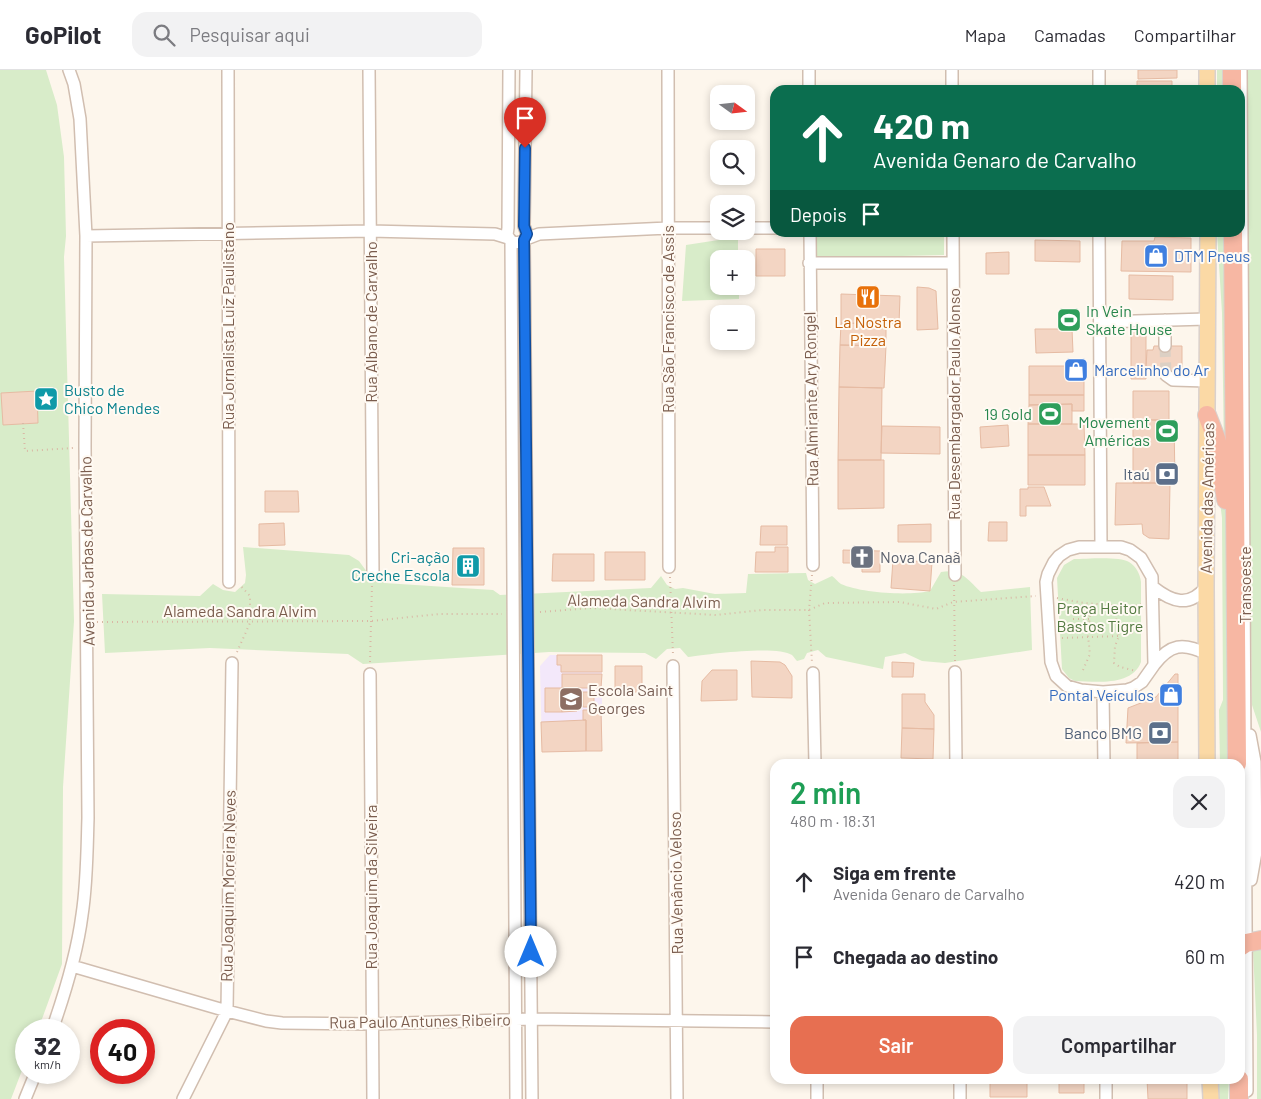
<!DOCTYPE html>
<html lang="pt">
<meta charset="utf-8">
<style>
body{margin:0;font-family:Barlow,sans-serif;background:#f2f2f3;color:#2b2b33;height:100vh;display:flex;flex-direction:column;font-size:19px;white-space:nowrap}
*{box-sizing:border-box;margin:0}
p{font-size:16px;color:#7c7c81}
.icon{flex:none;width:28px;height:28px;fill:none;stroke:currentColor;stroke-width:2;stroke-linecap:round;stroke-linejoin:round}
.map{position:relative;flex:1;overflow:hidden}
.side{position:absolute;left:770px;top:689px;width:475px;height:325px;display:flex;flex-direction:column;background:#fff;border-radius:15px;box-shadow:0 2px 8px #0003}
.side>*{flex:none}
.top-card{position:absolute;left:770px;top:15px;width:475px;height:152px;border-radius:15px;box-shadow:0 2px 8px #0003;background:#0b6e4f;color:#fff;overflow:hidden}
.needle{width:32px;rotate:105deg}
.fabs{position:absolute;left:710px;top:15px;display:grid;gap:10px}
.fabs a{display:grid;place-items:center;width:45px;height:45px;border-radius:10px;background:#fff;box-shadow:0 2px 8px #0003;font-size:25px}
.speed{position:absolute;left:15px;top:949px;display:flex;gap:10px;font-size:25px;font-weight:700;text-align:center}
.speed>*{display:grid;place-content:center;width:65px;height:65px;border-radius:50%;background:#fff;box-shadow:0 2px 8px #0003;line-height:1}
.speed small{font-size:12px;font-weight:400}
.speed .limit{border:8px solid #d22;background:#fff;color:#111}
.pin{position:absolute;display:grid;place-items:center;width:42px;height:42px;color:#fff;margin:-51px -21px;border-radius:50% 50% 50% 0;rotate:-45deg;box-shadow:0 0 5px #0007}
.pin .icon{rotate:45deg}
.me{position:absolute;width:55px;margin:-28px;rotate:0deg;stroke-linejoin:round;filter:drop-shadow(0 0 4px #0008)}
.turn{display:flex;align-items:center;gap:18px;height:105px;padding:0 20px;font-size:22px}
.turn .icon{width:65px;height:65px;stroke-width:2.5}
.turn b{display:block;font-size:35px;line-height:42px}
.then{display:flex;align-items:center;height:48px;padding:0 20px;background:#0003;gap:10px;font-size:19px}
.round{display:grid;place-items:center;flex:none;width:52px;height:52px;border-radius:15px;background:#f2f2f3}
.headline{display:flex;align-items:center;justify-content:space-between;height:85px;padding:0 20px}
h1{font-size:30px;font-weight:600;line-height:38px;color:#1e9e55}
.primary-button{display:flex;gap:10px;margin-top:auto;padding:10px 20px}
.primary-button a{flex:1;height:58px;border-radius:15px;background:#e76f51;color:#fff;font-size:20px;font-weight:600;line-height:58px;text-align:center}
.primary-button a+a{background:#f2f2f3;color:#2b2b33}
ul{padding:0;list-style:none}
li{display:flex;align-items:center;gap:15px;height:75px;padding:0 20px}
li div{flex:1}
li b{display:block;font-size:19px}
li em{font-style:normal}
header{display:flex;align-items:center;gap:30px;box-sizing:border-box;height:70px;padding:0 25px;background:#fff;border-bottom:1px solid #e1e1e2}
header strong{font-size:24px}
nav{display:flex;gap:28px;margin-inline-start:auto;font-size:18px}
.search{width:350px;height:45px;background:#f2f2f3;display:flex;align-items:center;gap:12px;box-sizing:border-box;padding:0 18px;border-radius:15px;color:#7c7c81;font-size:19px}
.map>svg:first-child{display:block}
.education{fill:#f3e8fa}
.green{fill:#d8ecc9}
.building{fill:#f3d5c3;stroke:#e6bba3}
.lines{fill:none;stroke-linecap:round;stroke-linejoin:round}
.minor-tunnel{stroke:#dcd0c4;stroke-width:11;stroke-dasharray:11 5.5;stroke-linecap:butt}
.minor-casing{stroke:#d1beb0;stroke-width:14}
.major-casing{stroke:#dad1cd;stroke-width:18}
.highway-casing{stroke:#dad1cd;stroke-width:20}
.path{stroke:#d9b8a5;stroke-width:2;stroke-dasharray:1 4;stroke-linecap:butt}
.minor{stroke:#fff;stroke-width:11}
.major{stroke:#fbd9a5;stroke-width:15}
.highway{stroke:#f7b7a3;stroke-width:18}
.route-casing{stroke:#114b97;stroke-width:12}
.route{stroke:#1a73e8;stroke-width:9}
.labels{text-anchor:middle;stroke-width:4;stroke-linejoin:round;paint-order:stroke}
.shop-label{font-size:16px;fill:#366cbe;stroke:#fffaf3;text-anchor:start}
.leisure-label{font-size:16px;fill:#27864d;stroke:#fffaf3;text-anchor:end}
.street-label{font-size:16px;fill:#7a5c4d;stroke:#fffaf3}
.food-label{font-size:16px;fill:#c56008;stroke:#fffaf3}
.culture-label{font-size:16px;fill:#0d838f;stroke:#fffaf3;text-anchor:start}
.service-label{font-size:16px;fill:#4e5e75;stroke:#fffaf3;text-anchor:end}
.worship-label{font-size:16px;fill:#5b616d;stroke:#fffaf3;text-anchor:start}
.park-label{font-size:16px;fill:#537a41;stroke:#fffaf3}
.education-label{font-size:16px;fill:#785e54;stroke:#fffaf3;text-anchor:start}
</style>
<header>
<strong>GoPilot</strong>
<div class="search"><svg class="icon" aria-label="search" viewBox="0 0 24 24"><circle cx="10" cy="10" r="6"/><path d="M15 15l6 6"/></svg>Pesquisar aqui</div>
<nav><a>Mapa</a><a>Camadas</a><a>Compartilhar</a></nav>
</header>
<div class="map">
<svg width="1261" height="1029" viewBox="0 0 1261 1029">
<rect width="100%" height="100%" fill="#fdf6ec"/>
<path class="education" d="M550,585H602V681L542,682L540,596Z"/>
<path class="green" d="M0,0H46L57,35L64,87L66,166L64,187L74,551L63,717L62,894L38,960H26V990L11,1029H0Z
M1217,0H1228V20H1217Z
M1248,0H1261V662L1252,635L1248,309Z
M816,163H944V185L817,188Z
M1217,163H1229L1231,413L1224,386L1222,243Z
M738,167V189H719V216H739V229L682,231L686,175Z
M1217,408L1227,443V569L1233,656L1234,694H1220L1219,640L1223,630L1222,448Z
M243,477L349,485L359,491L367,502L378,505L384,513L493,520L500,525L651,518L661,506L667,515L675,519L683,518L715,524L746,523L748,504L806,503L808,510L815,514L832,506C835,508 838,512 841,514C861,523 909,526 930,521L941,502C961,498 967,509 981,522L1030,517L1032,580L945,593L922,591L905,583L885,587L883,599L826,587L818,580L807,583L804,589L797,591C795,589 794,587 792,585C778,575 707,584 688,587L680,578L667,579L656,589L645,583L549,582L363,594L348,584L210,578L105,583L102,524L200,526L213,514L223,520L235,522L245,513L246,505Z
M1074,489C1086,489 1120,486 1129,492C1136,496 1140,504 1141,512V592C1132,616 1097,612 1075,611L1069,608L1062,599L1057,508L1064,495Z
M1261,878V1029H1257V965L1253,880Z
M1219,1009H1229L1228,1029H1218Z"/>
<path class="building" d="M1138,0H1177V8L1138,9Z
M1137,11H1172V20H1137Z
M1155,167L1191,168V202L1121,201L1122,171H1154Z
M1035,170L1080,171V192L1035,191Z
M756,179H785V206H756Z
M1009,182V204H986V183Z
M1129,205L1173,206V230L1129,229Z
M917,217L929,218L936,221L938,259L917,260Z
M841,224L900,226L899,254L841,253Z
M841,253L886,254V276L840,275Z
M1131,257H1146V309H1131Z
M1035,259H1072L1073,282L1036,283Z
M840,275L886,276L884,318L839,317Z
M1154,276H1182V305H1154V298H1146L1147,280H1153Z
M1029,296H1084V325H1029Z
M839,317L882,318L881,390H838Z
M37,321L38,353L3,355L1,323Z
M1133,321H1169V350H1133Z
M1029,325H1084V341H1072V334L1029,335Z
M1072,334V354H1028L1029,335Z
M1133,350H1174L1175,413H1133Z
M1028,354H1084L1085,385H1028Z
M1008,355L1009,376L981,378L980,357Z
M882,356L940,357V384L881,383Z
M1028,385H1085V415H1028Z
M838,390H884V438L838,439Z
M1116,413H1170L1169,469L1149,468L1143,464L1142,454L1115,455Z
M1028,417H1044L1051,436H1026V446H1020V419H1028Z
M265,421H298L299,442H265Z
M989,452H1007V471H988Z
M284,453L285,475L259,476V454Z
M931,454V472H898V455Z
M761,456H787V475H760Z
M775,477H788V502H755L756,482H775Z
M453,478H484V515H452Z
M843,480L880,481V502H862V493H843Z
M605,482H645V510H605Z
M553,484H594V511H552Z
M893,490L932,492L930,521L891,518Z
M557,585H602V602H561V595H557Z
M751,591L780,592L785,595L792,606V628L752,627Z
M892,592L914,593L913,607H892Z
M615,596H642V622H615Z
M712,600H737V630L701,631L702,611Z
M562,604H602L601,618H562Z
M1175,604H1178V672L1126,673L1128,638L1156,627Z
M545,618H562V642H545Z
M583,622H594V637H583Z
M562,623H577V641L562,642Z
M902,624H925V632L934,645V659L902,658Z
M583,640H601L602,681H586V650H583Z
M586,650V681L542,682L541,652Z
M902,658L934,659L933,689L901,688Z
M1178,672V694H1137V673Z
M990,1009H1027V1027H990Z
M1059,1009H1084V1023H1059Z
M1147,1009H1187V1029H1148Z"/>
<g class="lines">
<path class="minor-tunnel" d="M1165,276L1166,305"/>
<defs>
<path id="minor" d="M228,0L229,512
M369,0L373,505
M509,0L508,158L507,165L511,171L515,173L524,171L527,164L524,156L526,0
M668,0L669,497
M809,0V20
M952,0V20
M1099,0V20
M1241,0L1247,1021
M746,158H775
M810,162L813,495
M953,162L955,505
M1099,162L1101,477
M86,166L370,161L495,164L508,168
M526,169L539,164L668,158H719
M511,171L516,1029
M524,171L532,1029
M809,193H953
M1165,250V276
M1100,252L1207,249
M1166,305L1173,310L1207,311
M1079,477H1121L1130,480L1141,488L1152,507L1154,595L1142,612L1133,618L1127,620L1103,622L1081,620L1067,616L1056,606L1051,592L1046,512L1048,504L1054,492L1059,486L1068,480Z
M1153,517C1172,532 1189,538 1206,517
M1154,595C1170,574 1183,572 1207,584
M673,596L677,1029
M955,602L956,694
M813,603L815,694
M370,604L373,1029
M1103,622L1104,694
M1250,665L1255,692L1256,782L1251,810
M72,896L227,941L266,951L282,953L372,954L532,949L775,952
M52,960C65,923 77,884 82,845C87,813 87,780 88,748L85,377L86,166L80,49L74,14L69,0
M817,1009V1029
M1106,1009V1029
M25,1029L36,1002
M183,1029L227,941L232,593
M960,1029V1009"/>
<path id="major" d="M1207,0V20
M1207,694L1206,517L1208,162
M1210,1009L1211,1029"/>
<path id="highway" d="M1232,0V20
M1233,162L1237,694
M1207,345L1216,368L1226,430
M1240,877L1246,873L1261,870
M1239,1009V1029"/>
</defs>
<use href="#minor" class="minor-casing"/>
<use href="#major" class="major-casing"/>
<use href="#highway" class="highway-casing"/>
<path class="path" d="M23,353L25,381L73,378
M812,505L809,540L812,593
M670,507L673,585
M954,515L955,592
M1057,528L1084,533L1121,536L1130,538L1141,534
M1110,535L1116,548L1119,566L1115,576L1114,593L1120,597L1136,601
M540,542L592,538L716,545L762,540H809L825,533L900,532L936,539L953,532L1036,526
M1073,549H1091
M97,552L371,551L440,544H502
M1090,554L1106,565
M1062,568L1119,566L1141,561
M237,582L250,553V526L239,514
M370,592L372,515
M1083,600L1090,584L1088,566L1091,533"/>
<use href="#minor" class="minor"/>
<use href="#major" class="major"/>
<use href="#highway" class="highway"/>
</g>
<g class="lines">
<defs>
<path id="route" d="M525,78L524,156L527,164L524,170L531,882"/>
</defs>
<use href="#route" class="route-casing"/>
<use href="#route" class="route"/>
</g>
<defs>
<symbol id="shop-square" viewBox="-11 -11 22 22"><rect x="-9" y="-9" width="18" height="18" rx="4" fill="#3f7fe0" stroke="#fffaf3"/><path d="M-5-2.5h2.3a2.7 3.5 0 0 1 5.4 0H5L5.5 6h-11ZM-1.5-2.5h3a1.5 2.3 0 0 0-3 0Z" fill="#fff"/></symbol>
<symbol id="restaurant-square" viewBox="-11 -11 22 22"><rect x="-9" y="-9" width="18" height="18" rx="4" fill="#e8710a" stroke="#fffaf3"/><path d="M-5-6h1v4h1v-4h1v4h1v-4h1v5L-1.5 .5V6h-2V.5L-5-1ZM5-6V6H3V1.5H1.5Q1.5-4 5-6Z" fill="#fff"/></symbol>
<symbol id="stadium-square" viewBox="-11 -11 22 22"><rect x="-9" y="-9" width="18" height="18" rx="4" fill="#2e9e5b" stroke="#fffaf3"/><path d="M0-5a6.5 5 0 1 0 0 10a6.5 5 0 1 0 0-10ZM-3.5-1.8h7v3.6h-7Z" fill="#fff"/></symbol>
<symbol id="sight-square" viewBox="-11 -11 22 22"><rect x="-9" y="-9" width="18" height="18" rx="4" fill="#0f9aa8" stroke="#fffaf3"/><path d="M0-6L1.8-2.2L6-1.7L2.9 1.2L3.7 5.4L0 3.3L-3.7 5.4L-2.9 1.2L-6-1.7L-1.8-2.2Z" fill="#fff"/></symbol>
<symbol id="bank-square" viewBox="-11 -11 22 22"><rect x="-9" y="-9" width="18" height="18" rx="4" fill="#5c6f8a" stroke="#fffaf3"/><path d="M-6-4H6V4H-6ZM0-2.3a2.3 2.3 0 1 0 0 4.6a2.3 2.3 0 1 0 0-4.6Z" fill="#fff"/></symbol>
<symbol id="church-square" viewBox="-11 -11 22 22"><rect x="-9" y="-9" width="18" height="18" rx="4" fill="#6b7280" stroke="#fffaf3"/><path d="M-1.2-6h2.4v3.5h3.3v2.4h-3.3V6h-2.4V-.1h-3.3v-2.4h3.3Z" fill="#fff"/></symbol>
<symbol id="building-square" viewBox="-11 -11 22 22"><rect x="-9" y="-9" width="18" height="18" rx="4" fill="#0f9aa8" stroke="#fffaf3"/><path d="M-4-6H4V6H1V3H-1V6H-4ZM-2.5-4.3h1.7v1.8h-1.7ZM.8-4.3h1.7v1.8H.8ZM-2.5-1h1.7V.8h-1.7ZM.8-1h1.7V.8H.8Z" fill="#fff"/></symbol>
<symbol id="school-square" viewBox="-11 -11 22 22"><rect x="-9" y="-9" width="18" height="18" rx="4" fill="#8d6e63" stroke="#fffaf3"/><path d="M0-5L7-2L0 1L-7-2ZM-4 1L0 2.5L4 1V4Q0 6-4 4Z" fill="#fff"/></symbol>
</defs>
<g fill-rule="evenodd">
<use href="#shop-square" x="1142" y="172" width="28" height="28"/>
<use href="#restaurant-square" x="854" y="213" width="28" height="28"/>
<use href="#stadium-square" x="1055" y="236" width="28" height="28"/>
<use href="#shop-square" x="1062" y="286" width="28" height="28"/>
<use href="#sight-square" x="32" y="315" width="28" height="28"/>
<use href="#stadium-square" x="1036" y="330" width="28" height="28"/>
<use href="#stadium-square" x="1153" y="347" width="28" height="28"/>
<use href="#bank-square" x="1153" y="390" width="28" height="28"/>
<use href="#church-square" x="848" y="473" width="28" height="28"/>
<use href="#building-square" x="454" y="482" width="28" height="28"/>
<use href="#shop-square" x="1157" y="611" width="28" height="28"/>
<use href="#school-square" x="557" y="615" width="28" height="28"/>
<use href="#bank-square" x="1146" y="649" width="28" height="28"/>
</g>
<g class="labels">
<g class="shop-label">
<text x="1174" y="192">DTM Pneus</text>
<text x="1094" y="306">Marcelinho do Ar</text>
<text x="1154" y="631" text-anchor="end">Pontal Veículos</text>
</g>
<g class="leisure-label">
<text x="1086" y="247" text-anchor="start">In Vein<tspan x="1086" dy="18">Skate House</tspan></text>
<text x="1032" y="350">19 Gold</text>
<text x="1150" y="358">Movement<tspan x="1150" dy="18">Américas</tspan></text>
</g>
<g class="street-label">
<text transform="translate(668 249) rotate(-90)" y="6">Rua São Francisco de Assis</text>
<text transform="translate(371 252) rotate(-90)" y="6">Rua Albano de Carvalho</text>
<text transform="translate(228 256) rotate(-90)" y="6">Rua Jornalista Luiz Paulistano</text>
<text transform="translate(811 329) rotate(-91)" y="6">Rua Almirante Ary Rongel</text>
<text transform="translate(954 334) rotate(-90)" y="6">Rua Desembargador Paulo Alonso</text>
<text transform="translate(1207 428) rotate(-89)" y="6">Avenida das Américas</text>
<text transform="translate(87 481) rotate(-91)" y="6">Avenida Jarbas de Carvalho</text>
<text transform="translate(1245 515) rotate(-90)" y="6">Transoeste</text>
<text transform="translate(644 531) rotate(1)" y="6">Alameda Sandra Alvim</text>
<text x="240" y="547">Alameda Sandra Alvim</text>
<text transform="translate(676 813) rotate(-91)" y="6">Rua Venâncio Veloso</text>
<text transform="translate(228 816) rotate(-89)" y="6">Rua Joaquim Moreira Neves</text>
<text transform="translate(371 817) rotate(-90)" y="6">Rua Joaquim da Silveira</text>
<text transform="translate(420 951) rotate(-1)" y="6">Rua Paulo Antunes Ribeiro</text>
</g>
<g class="food-label">
<text x="868" y="258">La Nostra<tspan x="868" dy="18">Pizza</tspan></text>
</g>
<g class="culture-label">
<text x="64" y="326">Busto de<tspan x="64" dy="18">Chico Mendes</tspan></text>
<text x="450" y="493" text-anchor="end">Cri-ação<tspan x="450" dy="18">Creche Escola</tspan></text>
</g>
<g class="service-label">
<text x="1150" y="410">Itaú</text>
<text x="1142" y="669">Banco BMG</text>
</g>
<g class="worship-label">
<text x="880" y="493">Nova Canaã</text>
</g>
<g class="park-label">
<text x="1100" y="544">Praça Heitor<tspan x="1100" dy="18">Bastos Tigre</tspan></text>
</g>
<g class="education-label">
<text x="588" y="626">Escola Saint<tspan x="588" dy="18">Georges</tspan></text>
</g>
</g>
</svg>
<div class="fabs">
<a><svg class="needle" viewBox="-14 -14 28 28"><path d="M0-13l5 13h-10z" fill="#e53935"/><path d="M0 13l5-13h-10z" fill="#7c7c81"/></svg></a>
<a><svg class="icon" aria-label="search" viewBox="0 0 24 24"><circle cx="10" cy="10" r="6"/><path d="M15 15l6 6"/></svg></a>
<a><svg class="icon" aria-label="layers" viewBox="0 0 24 24"><path d="M12 4l9 5-9 5-9-5zM3 14l9 5 9-5"/></svg></a>
<a>+</a>
<a>−</a>
</div>
<div class="speed"><div>32<small>km/h</small></div><div class="limit">40</div></div>
<div class="pin" style="left:525px;top:78px;background:#d93025"><svg class="icon" aria-label="arrive" viewBox="0 0 24 24"><path d="M6 21V4h12l-3 4 3 4H6"/></svg></div>
<svg class="me" style="left:531px;top:882px" viewBox="-20 -20 40 40"><circle r="19" fill="#fff"/><path d="M0-13L10 11 0 6-10 11z" fill="#1a73e8"/></svg>
<div class="top-card">
<div class="turn"><svg class="icon" aria-label="ahead" viewBox="0 0 24 24"><path d="M12 20V5M6 11l6-6 6 6"/></svg><div><b>420 m</b>Avenida Genaro de Carvalho</div></div>
<div class="then">Depois<svg class="icon" aria-label="arrive" viewBox="0 0 24 24"><path d="M6 21V4h12l-3 4 3 4H6"/></svg></div>
</div>
<section class="side">
<div class="headline"><div><h1>2 min</h1><p>480 m · 18:31</p></div><a class="round"><svg class="icon" aria-label="close" viewBox="0 0 24 24"><path d="M6 6l12 12M18 6L6 18"/></svg></a></div>
<ul>
<li><svg class="icon" aria-label="ahead" viewBox="0 0 24 24"><path d="M12 20V5M6 11l6-6 6 6"/></svg><div><b>Siga em frente</b><p>Avenida Genaro de Carvalho</p></div><em>420 m</em></li>
<li><svg class="icon" aria-label="arrive" viewBox="0 0 24 24"><path d="M6 21V4h12l-3 4 3 4H6"/></svg><div><b>Chegada ao destino</b></div><em>60 m</em></li>
</ul>
<div class="primary-button"><a>Sair</a><a>Compartilhar</a></div>
</section>
</div>
